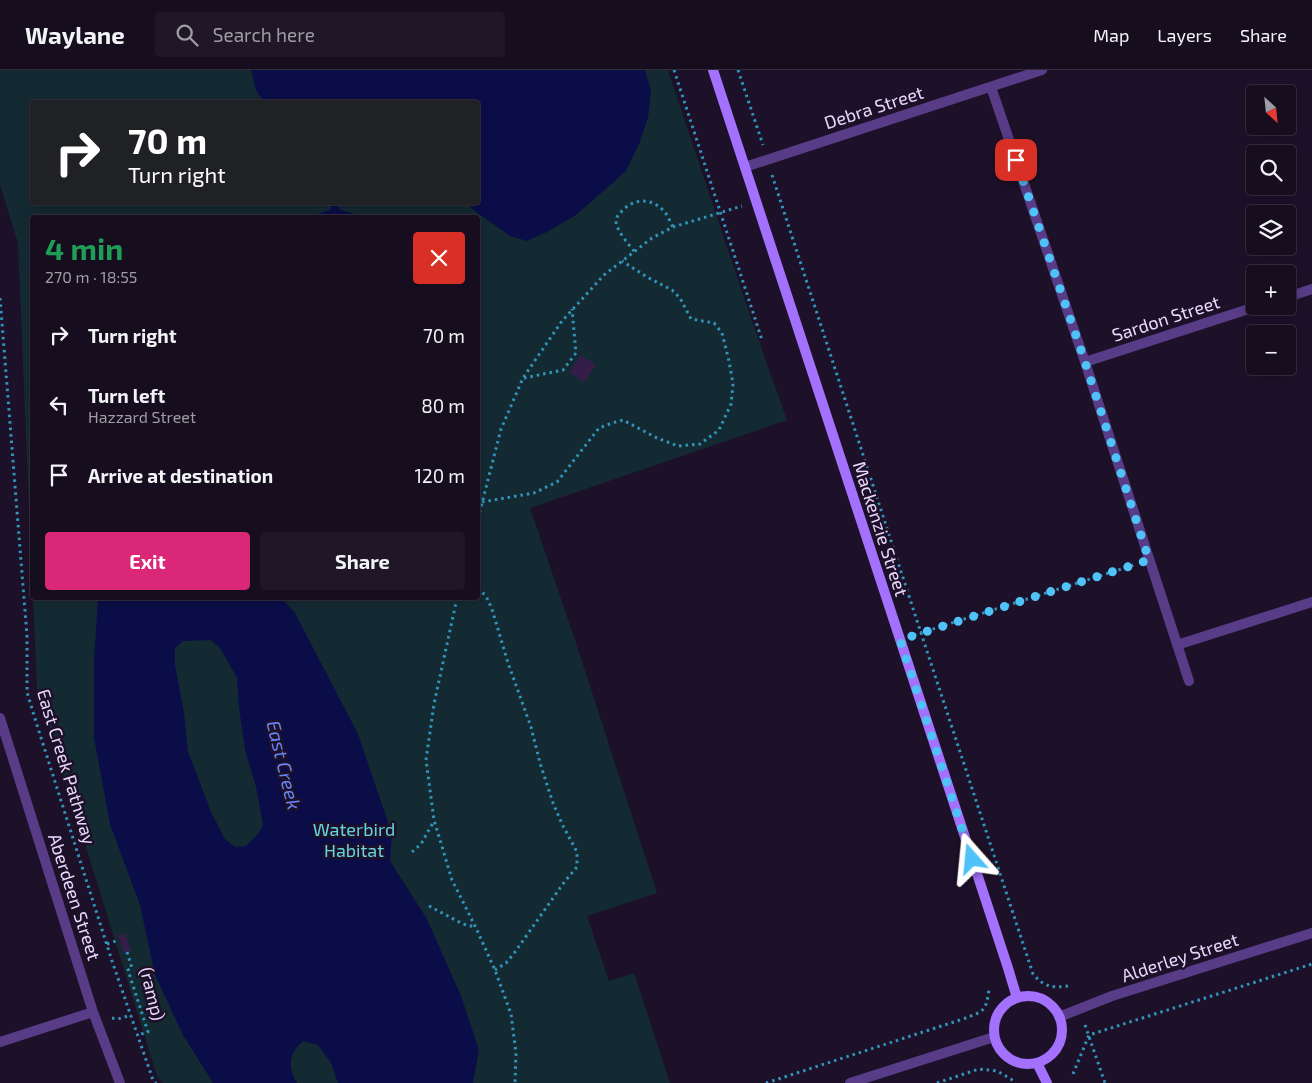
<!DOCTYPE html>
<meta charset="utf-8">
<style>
body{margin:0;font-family:"Exo 2",sans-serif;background:#1f1628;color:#f1f3f6;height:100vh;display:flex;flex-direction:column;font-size:19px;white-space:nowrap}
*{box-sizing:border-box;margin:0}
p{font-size:16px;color:#9e9ca4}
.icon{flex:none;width:28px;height:28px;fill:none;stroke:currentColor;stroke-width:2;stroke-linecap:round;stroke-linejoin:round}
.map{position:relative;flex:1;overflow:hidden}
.side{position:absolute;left:30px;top:145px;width:450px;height:385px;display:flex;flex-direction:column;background:#160d1f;border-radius:5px;box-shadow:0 2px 12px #0003,0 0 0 1px #352d3d}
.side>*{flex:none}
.hud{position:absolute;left:30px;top:30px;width:450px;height:105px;border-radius:5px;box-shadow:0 2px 12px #0003,0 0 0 1px #352d3d;background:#202124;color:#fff;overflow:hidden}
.needle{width:32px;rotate:153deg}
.fabs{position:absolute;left:1246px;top:15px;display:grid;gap:10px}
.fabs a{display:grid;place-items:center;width:50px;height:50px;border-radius:5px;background:#160d1f;box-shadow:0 2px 12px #0003,0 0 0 1px #352d3d;font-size:25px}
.pin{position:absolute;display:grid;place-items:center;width:42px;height:42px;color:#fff;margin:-21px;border-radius:10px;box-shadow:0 2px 8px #0006}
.me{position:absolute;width:55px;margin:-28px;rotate:342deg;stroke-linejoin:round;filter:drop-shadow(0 0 4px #0008)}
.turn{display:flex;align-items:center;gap:18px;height:105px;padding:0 15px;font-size:22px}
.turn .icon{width:65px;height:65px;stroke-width:2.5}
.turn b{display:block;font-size:35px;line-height:42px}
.round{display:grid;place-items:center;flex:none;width:52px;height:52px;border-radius:5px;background:#1f1628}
.summary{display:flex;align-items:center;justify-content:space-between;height:85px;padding:0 15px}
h1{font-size:30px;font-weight:700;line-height:38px;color:#1e9e55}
.button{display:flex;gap:10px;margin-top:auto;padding:10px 15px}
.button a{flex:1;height:58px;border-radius:5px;background:#db2777;color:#fff;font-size:20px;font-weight:700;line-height:58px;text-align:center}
.button a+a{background:#1f1628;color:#f1f3f6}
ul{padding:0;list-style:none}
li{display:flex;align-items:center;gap:15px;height:70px;padding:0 15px}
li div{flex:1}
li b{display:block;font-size:19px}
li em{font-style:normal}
header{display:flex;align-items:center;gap:30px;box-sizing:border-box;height:70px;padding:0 25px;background:#160d1f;border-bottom:1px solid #352d3d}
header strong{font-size:24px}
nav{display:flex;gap:28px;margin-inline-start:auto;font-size:18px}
.search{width:350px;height:45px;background:#1f1628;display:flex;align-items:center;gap:12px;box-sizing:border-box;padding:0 18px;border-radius:5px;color:#9e9ca4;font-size:19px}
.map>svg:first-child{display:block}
.green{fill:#142a33;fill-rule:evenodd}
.water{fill:#0b0d48;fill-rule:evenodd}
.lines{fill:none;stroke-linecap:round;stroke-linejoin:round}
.stream{stroke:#0b0d48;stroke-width:7}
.building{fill:#351d4a}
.path{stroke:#3195bb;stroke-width:3;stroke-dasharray:2.5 4;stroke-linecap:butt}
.minor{stroke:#583c88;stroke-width:10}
.tertiary{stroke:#583c88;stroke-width:10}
.secondary{stroke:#a471fe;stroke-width:10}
.route{stroke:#4fc3f7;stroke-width:9;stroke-dasharray:0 16.2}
.labels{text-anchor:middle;stroke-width:5;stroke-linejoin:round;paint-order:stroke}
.street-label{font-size:18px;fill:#ead9ff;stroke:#1d1129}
.park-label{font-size:18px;fill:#64d5e0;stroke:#1d1129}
.water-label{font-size:19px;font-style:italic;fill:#6886fe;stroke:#1d1129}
</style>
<header>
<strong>Waylane</strong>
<div class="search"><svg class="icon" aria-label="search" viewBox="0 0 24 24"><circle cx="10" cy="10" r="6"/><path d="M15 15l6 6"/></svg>Search here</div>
<nav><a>Map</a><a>Layers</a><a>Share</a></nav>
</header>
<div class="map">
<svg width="1312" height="1013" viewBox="0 0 1312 1013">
<rect width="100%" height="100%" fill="#1d1129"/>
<path class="green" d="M0,0H668C707,117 745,234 787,350L530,438L575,570L657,823L587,846L609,911L634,903L670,1013H163L157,1006L37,619L33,528H478V148H32V513L18,173L0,115ZM32,32H478V132H32Z"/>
<path class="water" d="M251,0H645L651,21L648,48L639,74L626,101L576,145L547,162L527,171L510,166L475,141L466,133L478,132V32H264L256,20Z
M335,138L364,147H310Z
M98,528H281L295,543L358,664L392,764L390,791L427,849L461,926L479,980L473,1013H338L331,993L318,975L303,971C289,983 287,997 297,1013H213L183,965L155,905L140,835L110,754L94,668V591ZM211,570L220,578L237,608L239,638L245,680L256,717L263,755L257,765L246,776L235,777L225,769L212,744L188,682L184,643L175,595V578L183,571Z"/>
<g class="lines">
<path class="stream" d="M332,148L336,132"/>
</g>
<path class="building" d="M581,285L596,295L584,312L569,302Z
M125,863L131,881L124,884L118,865Z"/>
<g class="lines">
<path class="path" d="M674,0L762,270
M738,0L763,75
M772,105L921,563L1033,904C1044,917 1052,918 1068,916
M634,181C629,175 616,160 616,151C616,146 621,142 625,138C637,128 652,129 663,140C668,145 670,152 673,157
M0,228L27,566V622L36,652L112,891L153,1010L156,1013
M524,308L563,300L576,283L572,239
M482,432L534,423L557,412L599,358L612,353L623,350L657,368L678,376L700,374L719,360L731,334L733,314L729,291L722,263L714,253L691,249L680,228L672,220L647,207L622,191
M478,449L501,359L523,308L562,251L604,205L652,168L673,157L742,136
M478,518L486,526L492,539L508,593L531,657L540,693L553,733L562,754L577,782V797L565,811L515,882L506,893L495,900
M457,528L434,634L426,690L434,750L452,810L476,858L495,900L511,944L516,983L515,1013
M914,565L1134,495
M412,782L421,774L434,751
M429,836L463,854L475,857
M107,874L119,870
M127,882L132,898L128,900L148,962L138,965
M112,948L118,949L131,945
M1085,955L1105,1013
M1073,1004L1089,965L1312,894
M766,1013L963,949C984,941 986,942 989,919
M937,1013L979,999L997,1001L1011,1009L1015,1013"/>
<path class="minor" d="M991,17L1085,292L1189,611
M745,97L1042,0
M1288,227L1312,219
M1085,292L1258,236
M1177,575L1312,532
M0,648L93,942L120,1013
M0,972L93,942"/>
<path class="tertiary" d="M1059,947L1112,926L1312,863
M850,1013L994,967"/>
<path class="secondary" d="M713,0L1008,898L1017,928
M994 960a34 34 0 1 1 68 0a34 34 0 1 1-68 0Z
M1037,993L1047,1013"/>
</g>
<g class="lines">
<path class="route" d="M972,789L900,570L1149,490L1085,292L1016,90"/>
</g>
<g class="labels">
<g class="street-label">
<text transform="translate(874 38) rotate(-18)" y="6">Debra Street</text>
<text transform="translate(1166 249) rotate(-18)" y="6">Sardon Street</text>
<text transform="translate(880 459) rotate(72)" y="6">Mackenzie Street</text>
<text transform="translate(66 697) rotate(73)" y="6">East Creek Pathway</text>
<text transform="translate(74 827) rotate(72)" y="6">Aberdeen Street</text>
<text transform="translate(1180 888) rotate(-18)" y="6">Alderley Street</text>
<text transform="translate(152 924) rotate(76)" y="6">(ramp)</text>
</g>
<g class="park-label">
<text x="354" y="766">Waterbird<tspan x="354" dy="21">Habitat</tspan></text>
</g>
<g class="water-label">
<text transform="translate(284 695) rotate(76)" y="7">East Creek</text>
</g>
</g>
</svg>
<div class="fabs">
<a><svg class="needle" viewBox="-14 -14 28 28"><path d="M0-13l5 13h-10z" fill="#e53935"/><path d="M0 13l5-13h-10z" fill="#9e9ca4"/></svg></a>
<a><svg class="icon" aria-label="search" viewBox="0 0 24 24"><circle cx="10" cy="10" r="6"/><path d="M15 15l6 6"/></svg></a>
<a><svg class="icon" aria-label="layers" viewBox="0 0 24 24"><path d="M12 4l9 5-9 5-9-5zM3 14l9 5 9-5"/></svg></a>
<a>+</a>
<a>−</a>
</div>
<div class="pin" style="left:1016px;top:90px;background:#d93025"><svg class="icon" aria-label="arrive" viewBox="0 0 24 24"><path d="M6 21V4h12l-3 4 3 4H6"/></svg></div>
<svg class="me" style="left:972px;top:789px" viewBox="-20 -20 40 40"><path d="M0-17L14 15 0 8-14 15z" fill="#4fc3f7" stroke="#fff" stroke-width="4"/></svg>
<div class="hud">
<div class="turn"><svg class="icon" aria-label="right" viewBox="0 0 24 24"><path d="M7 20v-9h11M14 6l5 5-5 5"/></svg><div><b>70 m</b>Turn right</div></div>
</div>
<section class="side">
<div class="summary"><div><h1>4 min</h1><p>270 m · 18:55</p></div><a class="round" style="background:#d93025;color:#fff"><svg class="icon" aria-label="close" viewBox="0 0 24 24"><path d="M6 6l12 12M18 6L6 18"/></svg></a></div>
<ul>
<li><svg class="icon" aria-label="right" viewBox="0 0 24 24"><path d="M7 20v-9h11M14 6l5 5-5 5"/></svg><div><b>Turn right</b></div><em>70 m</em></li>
<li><svg class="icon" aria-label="left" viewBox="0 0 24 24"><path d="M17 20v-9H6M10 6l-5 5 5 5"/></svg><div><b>Turn left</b><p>Hazzard Street</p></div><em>80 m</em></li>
<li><svg class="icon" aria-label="arrive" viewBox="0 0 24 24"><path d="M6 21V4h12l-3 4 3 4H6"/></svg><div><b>Arrive at destination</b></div><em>120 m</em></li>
</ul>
<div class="button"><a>Exit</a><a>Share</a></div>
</section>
</div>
